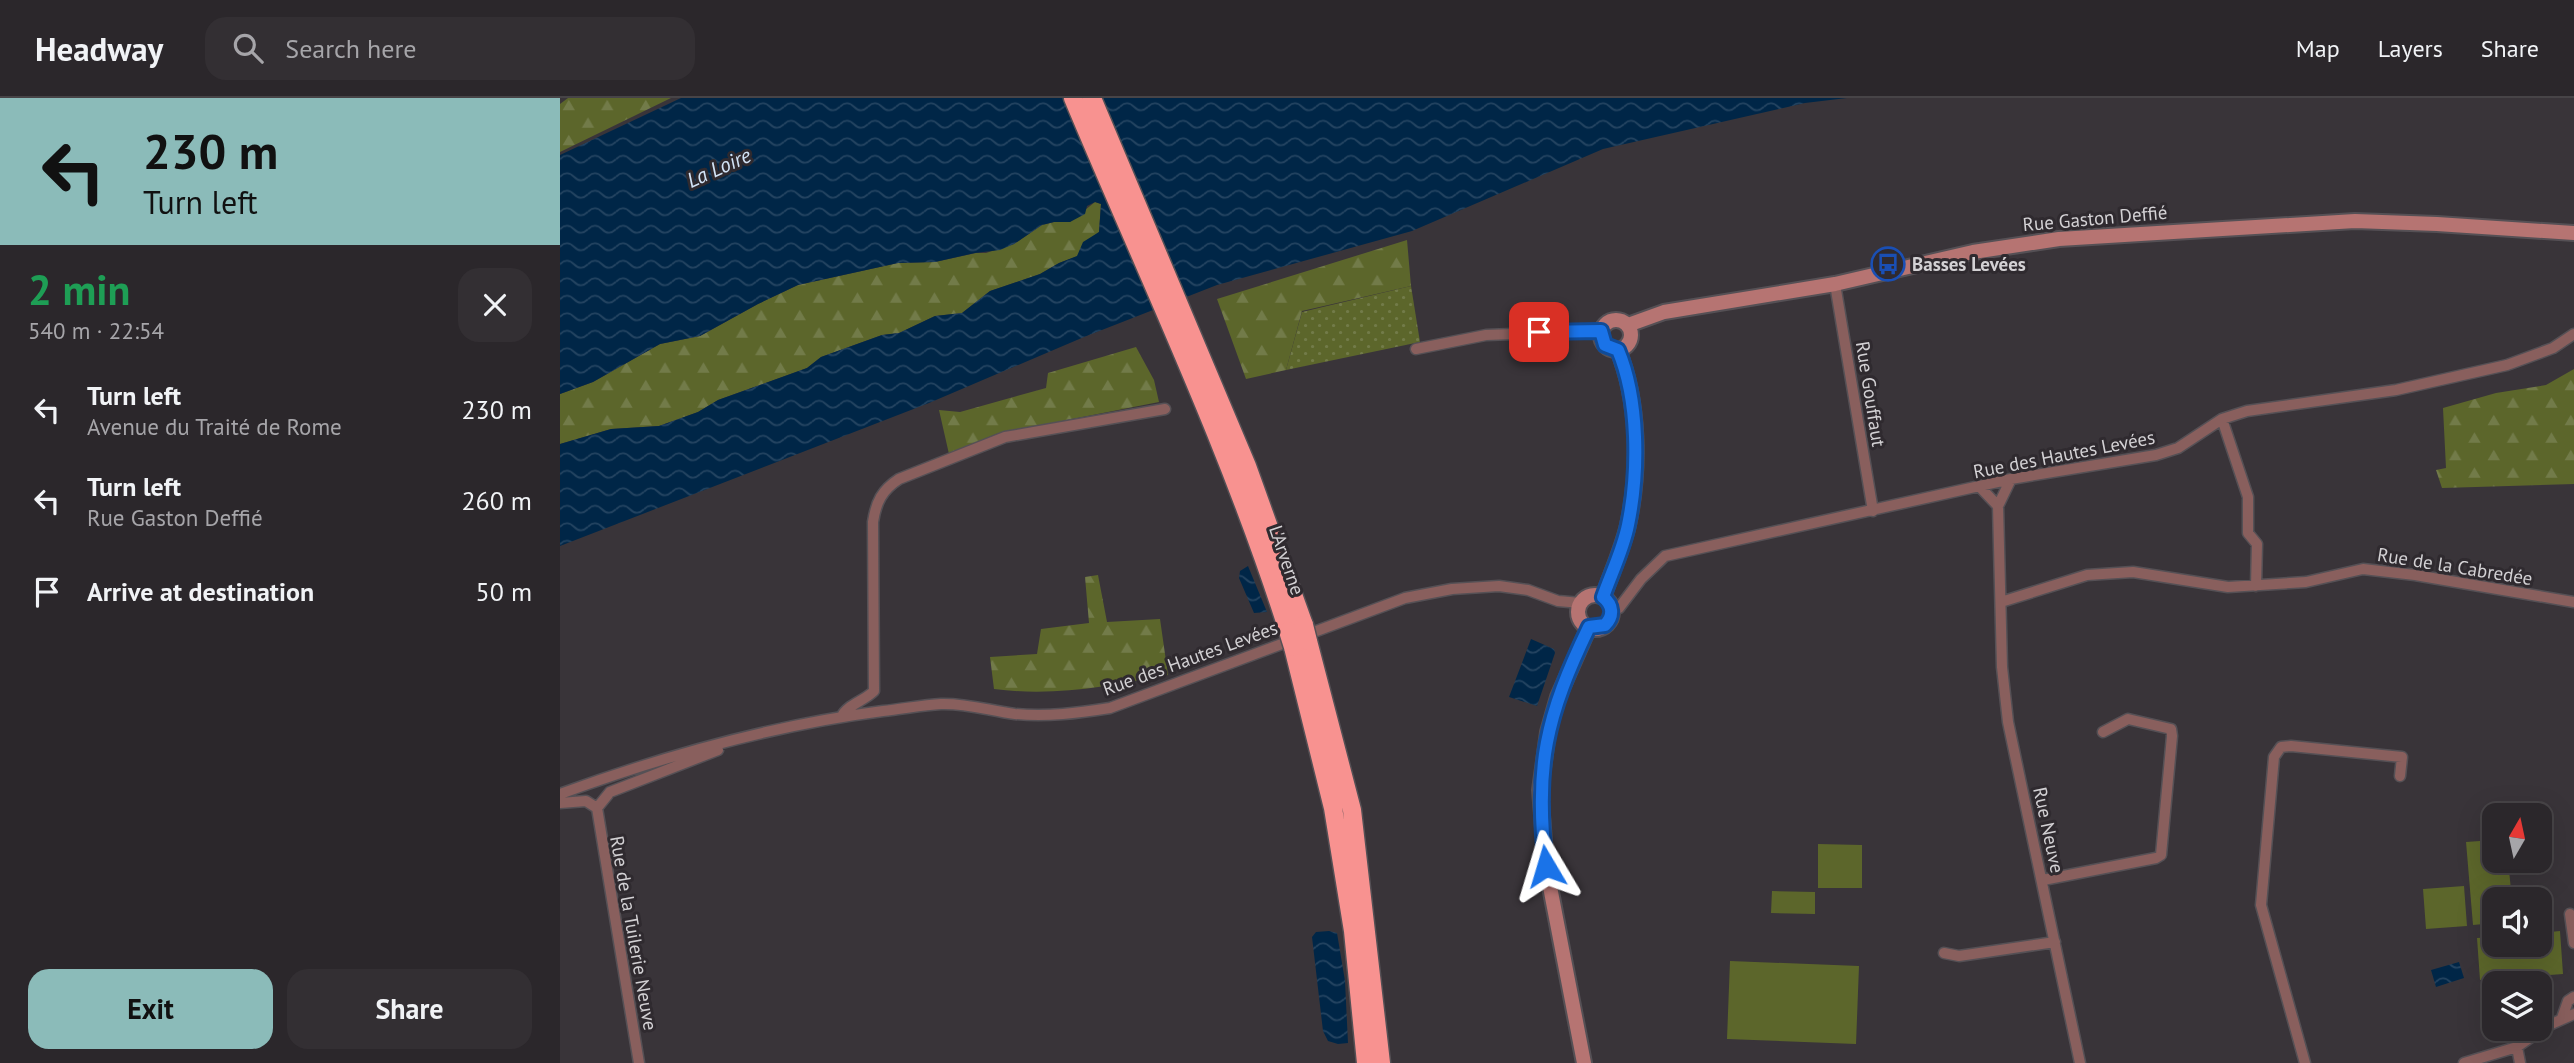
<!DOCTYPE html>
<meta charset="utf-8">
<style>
body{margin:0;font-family:"PT Sans",sans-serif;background:#332f33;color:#f1f3f6;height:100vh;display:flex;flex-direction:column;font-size:26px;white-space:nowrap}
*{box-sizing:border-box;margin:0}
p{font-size:23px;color:#a6a5a9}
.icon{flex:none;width:38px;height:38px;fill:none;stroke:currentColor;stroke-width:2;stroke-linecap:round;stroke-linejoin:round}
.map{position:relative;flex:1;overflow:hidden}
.panel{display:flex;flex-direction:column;background:#2b272b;width:560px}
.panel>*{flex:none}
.guide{background:#8bbbb9;color:#111;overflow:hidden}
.needle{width:46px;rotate:9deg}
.controls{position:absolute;left:1922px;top:705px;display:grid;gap:14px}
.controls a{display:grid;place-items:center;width:70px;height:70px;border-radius:14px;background:#2b272b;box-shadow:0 7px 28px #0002,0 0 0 2px #474447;font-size:35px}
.pin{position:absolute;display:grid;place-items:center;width:60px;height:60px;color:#fff;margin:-30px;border-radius:14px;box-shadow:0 4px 10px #0006}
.me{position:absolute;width:77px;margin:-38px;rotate:353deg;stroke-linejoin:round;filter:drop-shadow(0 0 5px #0008)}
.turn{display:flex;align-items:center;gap:24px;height:147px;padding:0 28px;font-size:32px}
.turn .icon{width:91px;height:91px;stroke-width:2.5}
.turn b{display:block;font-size:49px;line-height:60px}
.round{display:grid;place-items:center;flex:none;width:74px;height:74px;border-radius:21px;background:#332f33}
.overview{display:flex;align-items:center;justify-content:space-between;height:119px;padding:0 28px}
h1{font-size:42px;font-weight:700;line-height:52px;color:#1e9e55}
.cta{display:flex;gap:14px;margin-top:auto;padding:14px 28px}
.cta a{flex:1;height:80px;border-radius:21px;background:#8bbbb9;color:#111;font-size:28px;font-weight:700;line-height:80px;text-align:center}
.cta a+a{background:#332f33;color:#f1f3f6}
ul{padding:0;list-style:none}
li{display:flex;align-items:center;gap:21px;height:91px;padding:0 28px}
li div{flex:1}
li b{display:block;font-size:26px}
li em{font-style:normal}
header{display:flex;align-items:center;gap:42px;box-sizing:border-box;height:98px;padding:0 35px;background:#2b272b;border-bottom:2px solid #474447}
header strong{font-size:33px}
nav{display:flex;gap:38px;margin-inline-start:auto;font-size:24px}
.search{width:490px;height:63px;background:#332f33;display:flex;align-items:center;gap:18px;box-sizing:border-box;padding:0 24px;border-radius:21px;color:#a6a5a9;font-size:26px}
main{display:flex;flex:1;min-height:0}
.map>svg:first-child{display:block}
.grass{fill:url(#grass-dots)}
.forest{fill:url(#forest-firs)}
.garden{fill:#5c662b}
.water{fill:url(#water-waves)}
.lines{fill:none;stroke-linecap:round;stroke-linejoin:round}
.street-casing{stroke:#555055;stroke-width:13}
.secondary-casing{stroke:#555055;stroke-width:18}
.highway-casing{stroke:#555055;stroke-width:21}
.street{stroke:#895f5d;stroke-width:10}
.secondary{stroke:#b67472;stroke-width:14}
.highway{stroke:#f89290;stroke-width:18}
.highway-bridge-casing{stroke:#555055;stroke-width:21;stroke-linecap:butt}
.highway-bridge{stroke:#f89290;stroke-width:18}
.route-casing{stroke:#114b97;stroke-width:18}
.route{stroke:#1a73e8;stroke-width:12}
.labels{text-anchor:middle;stroke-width:6;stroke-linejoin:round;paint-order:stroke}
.street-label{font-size:19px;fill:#d3d1d4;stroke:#2f2a2f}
.poi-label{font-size:19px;font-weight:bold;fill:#d3d1d4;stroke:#2f2a2f;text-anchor:start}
.water-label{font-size:21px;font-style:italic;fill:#d3e4f7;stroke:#2f2a2f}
</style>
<header>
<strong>Headway</strong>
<div class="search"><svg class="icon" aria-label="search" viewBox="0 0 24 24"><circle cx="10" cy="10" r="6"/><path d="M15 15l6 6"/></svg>Search here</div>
<nav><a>Map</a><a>Layers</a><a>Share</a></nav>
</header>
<main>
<section class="panel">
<div class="guide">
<div class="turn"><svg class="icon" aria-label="left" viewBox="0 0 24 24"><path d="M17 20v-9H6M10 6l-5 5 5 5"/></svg><div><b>230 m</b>Turn left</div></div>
</div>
<div class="overview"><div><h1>2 min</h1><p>540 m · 22:54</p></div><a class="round"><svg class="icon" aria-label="close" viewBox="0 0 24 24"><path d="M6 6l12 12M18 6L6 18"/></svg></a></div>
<ul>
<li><svg class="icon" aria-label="left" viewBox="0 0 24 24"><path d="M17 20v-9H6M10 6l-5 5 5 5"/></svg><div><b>Turn left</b><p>Avenue du Traité de Rome</p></div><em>230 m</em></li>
<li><svg class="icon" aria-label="left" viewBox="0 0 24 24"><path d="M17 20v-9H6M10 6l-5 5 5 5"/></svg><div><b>Turn left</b><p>Rue Gaston Deffié</p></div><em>260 m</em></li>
<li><svg class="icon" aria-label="arrive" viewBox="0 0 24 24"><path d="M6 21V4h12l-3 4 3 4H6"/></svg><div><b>Arrive at destination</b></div><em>50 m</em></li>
</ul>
<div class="cta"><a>Exit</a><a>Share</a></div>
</section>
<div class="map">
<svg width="2014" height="965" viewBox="0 0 2014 965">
<defs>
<pattern id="grass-dots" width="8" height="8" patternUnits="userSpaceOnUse" patternTransform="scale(1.75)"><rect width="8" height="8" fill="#5c662b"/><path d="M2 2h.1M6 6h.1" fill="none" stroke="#727b49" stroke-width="1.8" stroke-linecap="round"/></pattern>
<pattern id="forest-firs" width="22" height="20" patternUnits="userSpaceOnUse" patternTransform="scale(1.75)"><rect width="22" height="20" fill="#5c662b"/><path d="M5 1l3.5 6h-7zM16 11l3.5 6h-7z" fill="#727b49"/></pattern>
<pattern id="water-waves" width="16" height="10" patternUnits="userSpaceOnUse" patternTransform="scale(1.75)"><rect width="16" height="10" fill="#002647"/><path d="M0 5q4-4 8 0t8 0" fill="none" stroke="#244461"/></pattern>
</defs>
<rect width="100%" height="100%" fill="#393439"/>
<path class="grass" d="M851,188L860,244L726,272L742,214Z"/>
<path class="forest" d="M8,0H111L0,54V6Z
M535,104L541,106L539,134L527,143L518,158L499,165L480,176L430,193L402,215L375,218L339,235L322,237L261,259L247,270L158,302L138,314L99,328L51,331L0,346V296L33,284L100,246L140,238L198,206L238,187L338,165L375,164L416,155H426L454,146L482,127L494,124H510Z
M847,142L851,188L742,213L726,272L686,281L657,201Z
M576,249L594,282L599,304L436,336L389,356L379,312L400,314L486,290L488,275Z
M2014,271V386L1882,390L1876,372L1886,370L1883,310L1936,295L1986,287Z
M538,477L547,524L600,521L608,577C548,588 495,599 434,591L430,559L477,556L481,531L529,525L525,479Z"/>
<path class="garden" d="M1934,742V763H1948L1952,801L1934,802V825L1913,827L1906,744Z
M1258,746L1302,747V790H1258Z
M1904,788L1907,828L1866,831L1863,791Z
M1212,793L1255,794V816L1211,815Z
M2000,833L2003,876L1920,882L1917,840L1934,839V847H1979V835Z
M1170,863L1299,868L1296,946L1167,941Z"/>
<path class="water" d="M121,0H1287L1245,5L1043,51L852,133L657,187L524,239L369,305L0,448V346L51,331L99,328L138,314L158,302L247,270L261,259L322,237L339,235L375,218L402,215L430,193L480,176L499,165L517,158L523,144L539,134L541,106L535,104L527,108L525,116L510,124H494L482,127L454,146L440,152L415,155L375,164L338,165L238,187L198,206L140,238L100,246L33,284L0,296V57Z
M688,468L707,514L694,515L679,480L680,473Z
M971,541L994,551L995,555L977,608L949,599Z
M769,833L777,835L785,883L788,945L778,946L768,943L763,933L752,839L756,834Z
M1899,864L1904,880L1876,889L1871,872Z"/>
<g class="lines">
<defs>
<path id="street" d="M1275,186L1313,413
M856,251L926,237L1041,233
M1662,321L1688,399V435L1697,446L1696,488
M1451,381L1438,408L1442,569L1448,624L1520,965
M1420,389L1438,408
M1441,504L1527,477L1573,474L1668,489L1746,484L1803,471L1855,477L2014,504
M1052,513L1059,510L1081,481L1105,458L1451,381L1596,357L1618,350L1662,321L1687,313L1836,292L1947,267L1993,250L2014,236
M282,618C287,607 304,603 314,593L313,424C316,404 322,392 339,381L445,339L605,311
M0,696C104,658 213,627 323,613C343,611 362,607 381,606C407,605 430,613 455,616C488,619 518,615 550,610L845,500L892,491L939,488L968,492L998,503L1021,505
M0,705L26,703L37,710
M1483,782L1596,760L1601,757L1612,638L1611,631L1568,621L1543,634
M2010,816L2014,845
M1384,855L1399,858L1495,844
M2002,920L2008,903L2014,899
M1957,949L1960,965
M79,965L37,710L50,694L158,652
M1745,965L1701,807L1714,659L1721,649L1731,648L1842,659L1840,678
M1904,965L1957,949L1987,928L2014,916"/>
<path id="secondary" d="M1041 237a15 15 0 1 1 30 0a15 15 0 1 1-30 0Z
M1068,227L1104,214L1275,186L1413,154L1499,141L1795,123L1877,126L2014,135
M1018 514a17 17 0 1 1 34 0a17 17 0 1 1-34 0Z
M1043,499C1051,476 1062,452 1068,427C1080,372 1079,304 1058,252
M1024,965L986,768L980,692L988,634L998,599L1029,529"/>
<path id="highway" d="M513,0C587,177 670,350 728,533
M532,0L687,368L744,527
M748,543L792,712L821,965
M733,549L773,710L793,833L806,965"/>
</defs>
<use href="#street" class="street-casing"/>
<use href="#secondary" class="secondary-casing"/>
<use href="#highway" class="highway-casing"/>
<use href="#street" class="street"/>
<use href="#secondary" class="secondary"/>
<use href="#highway" class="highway"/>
<defs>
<path id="highway-bridge" d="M744,527L748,543
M728,533L733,549"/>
</defs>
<use href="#highway-bridge" class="highway-bridge-casing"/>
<use href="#highway-bridge" class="highway-bridge"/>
</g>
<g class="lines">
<defs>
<path id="route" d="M979,234L1041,233L1045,247L1058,252C1079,302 1079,374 1068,427C1063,452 1051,476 1043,499C1053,507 1054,518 1045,527L1029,529C986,618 974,669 986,768"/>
</defs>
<use href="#route" class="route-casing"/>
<use href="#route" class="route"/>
</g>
<defs>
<symbol id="bus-ring" viewBox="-11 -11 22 22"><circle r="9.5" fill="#2f2a2f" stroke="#1a4fb4" stroke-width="1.5"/><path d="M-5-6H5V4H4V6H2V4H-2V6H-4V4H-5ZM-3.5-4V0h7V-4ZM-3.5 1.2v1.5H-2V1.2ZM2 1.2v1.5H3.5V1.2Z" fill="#1a4fb4"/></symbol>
</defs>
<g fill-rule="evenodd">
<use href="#bus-ring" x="1309" y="147" width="38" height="38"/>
</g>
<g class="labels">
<g class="street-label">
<text transform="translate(1535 120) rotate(-5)" y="7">Rue Gaston Deffié</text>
<text transform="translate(1311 296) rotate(81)" y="7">Rue Gouffaut</text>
<text transform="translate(1504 356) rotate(-11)" y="7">Rue des Hautes Levées</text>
<text transform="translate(727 462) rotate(71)" y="7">L'Arverne</text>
<text transform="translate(1895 468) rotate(9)" y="7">Rue de la Cabredée</text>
<text transform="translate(630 560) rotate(-20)" y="7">Rue des Hautes Levées</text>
<text transform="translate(1489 732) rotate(78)" y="7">Rue Neuve</text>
<text transform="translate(74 835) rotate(80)" y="7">Rue de la Tuilerie Neuve</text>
</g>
<g class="poi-label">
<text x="1352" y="173">Basses Levées</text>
</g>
<g class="water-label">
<text transform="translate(159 70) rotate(-24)" y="7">La Loire</text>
</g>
</g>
</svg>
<div class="controls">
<a><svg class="needle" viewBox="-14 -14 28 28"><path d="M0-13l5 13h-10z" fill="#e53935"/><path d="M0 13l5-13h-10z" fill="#a6a5a9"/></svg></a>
<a><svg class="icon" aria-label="sound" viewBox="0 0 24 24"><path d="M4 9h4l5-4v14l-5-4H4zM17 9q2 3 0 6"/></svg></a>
<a><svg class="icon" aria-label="layers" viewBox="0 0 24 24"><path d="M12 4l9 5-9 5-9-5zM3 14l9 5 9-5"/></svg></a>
</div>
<div class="pin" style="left:979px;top:234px;background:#d93025"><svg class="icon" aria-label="arrive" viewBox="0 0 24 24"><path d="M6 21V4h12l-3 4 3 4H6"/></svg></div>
<svg class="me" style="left:986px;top:768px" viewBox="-20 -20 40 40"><path d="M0-17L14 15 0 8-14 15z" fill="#1a73e8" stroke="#fff" stroke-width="4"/></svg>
</div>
</main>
